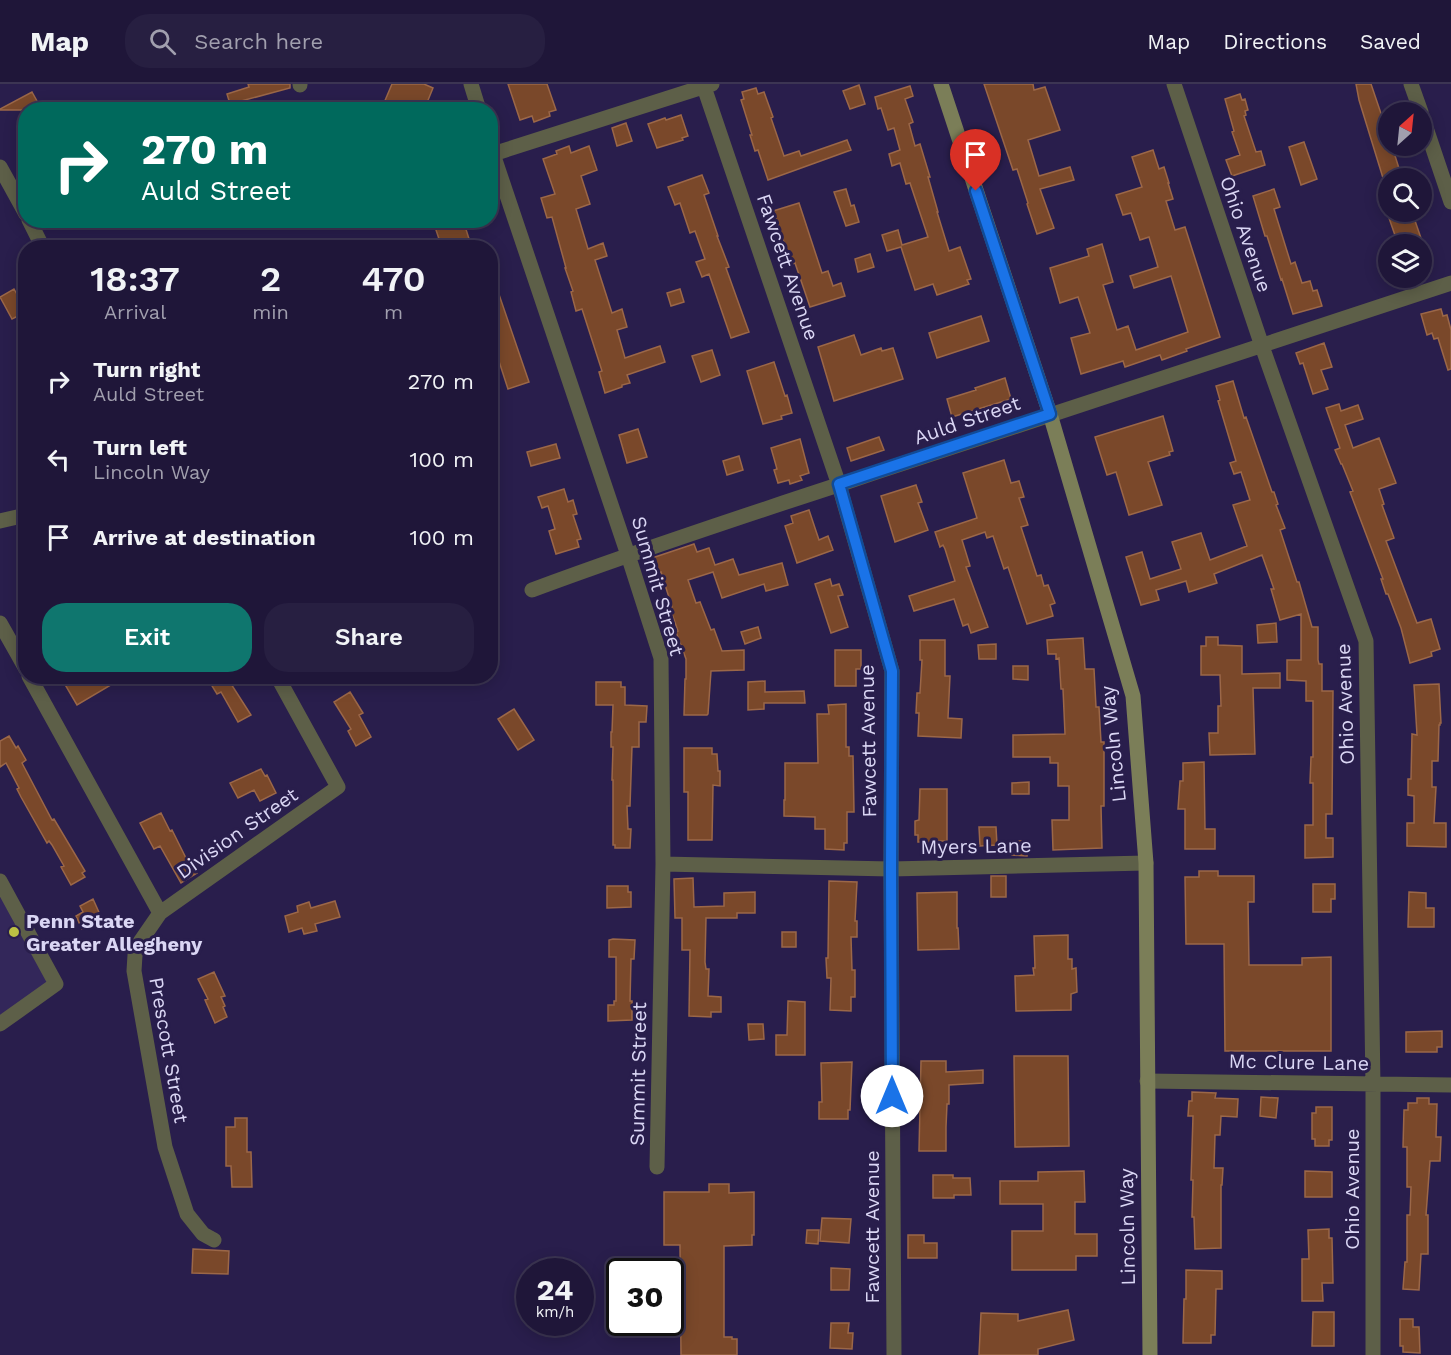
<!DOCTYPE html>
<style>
body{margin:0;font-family:"Work Sans",sans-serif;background:#271f41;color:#f1f3f6;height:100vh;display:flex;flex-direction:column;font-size:22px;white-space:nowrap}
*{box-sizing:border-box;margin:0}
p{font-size:20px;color:#a19fae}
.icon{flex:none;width:33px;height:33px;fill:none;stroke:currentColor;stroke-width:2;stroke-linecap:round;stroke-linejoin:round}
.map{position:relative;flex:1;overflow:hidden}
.details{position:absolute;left:18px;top:156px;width:480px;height:444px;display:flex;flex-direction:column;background:#1f1639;border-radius:24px;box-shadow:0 3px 15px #0003,0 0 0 2px #3c3553}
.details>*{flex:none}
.banner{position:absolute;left:18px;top:18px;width:480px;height:126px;border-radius:24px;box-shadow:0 3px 15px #0003,0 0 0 2px #3c3553;background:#00695c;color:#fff;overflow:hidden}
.needle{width:39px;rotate:27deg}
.controls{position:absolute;left:1378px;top:18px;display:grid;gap:12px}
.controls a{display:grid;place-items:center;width:54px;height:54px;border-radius:50%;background:#1f1639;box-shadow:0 3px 15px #0003,0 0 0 2px #3c3553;font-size:30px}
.speed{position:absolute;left:516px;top:1174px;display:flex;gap:12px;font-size:30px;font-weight:700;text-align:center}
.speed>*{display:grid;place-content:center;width:78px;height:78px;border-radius:50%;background:#1f1639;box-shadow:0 3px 15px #0003,0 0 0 2px #3c3553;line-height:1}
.speed small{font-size:15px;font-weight:400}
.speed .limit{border:3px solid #111;border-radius:9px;background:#fff;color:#111}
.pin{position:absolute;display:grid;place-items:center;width:51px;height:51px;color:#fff;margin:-62px -26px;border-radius:50% 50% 50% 0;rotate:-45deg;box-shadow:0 0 6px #0007}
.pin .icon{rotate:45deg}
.me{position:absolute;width:66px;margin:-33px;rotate:0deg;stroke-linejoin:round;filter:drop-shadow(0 0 4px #0008)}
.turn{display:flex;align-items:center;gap:21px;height:126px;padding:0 24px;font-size:27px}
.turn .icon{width:78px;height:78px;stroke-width:2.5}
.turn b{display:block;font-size:42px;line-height:51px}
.eta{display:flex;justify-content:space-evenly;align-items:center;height:102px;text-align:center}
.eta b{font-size:36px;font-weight:600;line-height:42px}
.action{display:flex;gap:12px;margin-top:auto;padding:12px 24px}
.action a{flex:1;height:69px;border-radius:24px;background:#0f766e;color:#fff;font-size:24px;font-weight:600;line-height:69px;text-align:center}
.action a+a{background:#271f41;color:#f1f3f6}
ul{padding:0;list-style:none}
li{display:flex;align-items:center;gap:18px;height:78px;padding:0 24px}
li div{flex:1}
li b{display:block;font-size:22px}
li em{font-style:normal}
header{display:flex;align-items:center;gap:36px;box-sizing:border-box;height:84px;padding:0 30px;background:#1f1639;border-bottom:2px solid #3c3553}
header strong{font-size:28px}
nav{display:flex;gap:33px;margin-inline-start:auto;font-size:21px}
.search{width:420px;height:54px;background:#271f41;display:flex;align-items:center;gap:15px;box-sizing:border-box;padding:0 21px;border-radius:24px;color:#a19fae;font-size:22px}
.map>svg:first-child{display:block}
.built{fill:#33275a}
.building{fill:#7a482a;stroke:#9b6748;stroke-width:1.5}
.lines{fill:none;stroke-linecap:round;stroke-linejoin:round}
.minor{stroke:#5d5f48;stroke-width:15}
.secondary{stroke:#7b7e58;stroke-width:15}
.route-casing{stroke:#114b97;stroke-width:15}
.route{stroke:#1a73e8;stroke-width:10}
.poi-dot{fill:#bbc044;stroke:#291e4c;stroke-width:2}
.labels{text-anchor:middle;stroke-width:6;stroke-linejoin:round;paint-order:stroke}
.street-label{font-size:20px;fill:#dad6f4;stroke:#291e4c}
.poi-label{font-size:20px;font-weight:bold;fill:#dad6f4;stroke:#291e4c;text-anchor:start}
</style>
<header>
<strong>Map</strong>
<div class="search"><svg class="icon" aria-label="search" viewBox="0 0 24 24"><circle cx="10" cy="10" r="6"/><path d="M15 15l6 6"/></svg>Search here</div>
<nav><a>Map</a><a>Directions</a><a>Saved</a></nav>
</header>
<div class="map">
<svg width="1451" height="1271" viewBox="0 0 1451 1271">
<rect width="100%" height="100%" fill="#291e4c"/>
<path class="built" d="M0,797L56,900L0,940Z"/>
<path class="building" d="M248,0H290V4L230,20L227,10L249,3Z
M392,0H424L433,4L424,26H381Z
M508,0H547L556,26L549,28L550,32L534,38L532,32L520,36Z
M984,0H1033L1034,6L1045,3L1060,46L1028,56L1039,92L1070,83L1074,96L1040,105L1054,144L1037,150L1027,120L1028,119L1017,85L1013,86Z
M1356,0H1371L1389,53V62H1392L1402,94H1383L1359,16Z
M859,1L865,20L850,25L843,7Z
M910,2L913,12L905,15L913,38L909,40L915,62L920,60L930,93H928L938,128H937L949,167L960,163L971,195L967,196L969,200L937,211L933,200L915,206L901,163L887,167L882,151L898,146L902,161L928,153L910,99L906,100L900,79L892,82L889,70L900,66L894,44L888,46L881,24L878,25L875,13Z
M756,4L758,10L764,8L773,33L771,34L784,72L799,67L801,72L847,56L851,66L768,96L758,66L755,67L750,51H752L741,16L744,15L742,8Z
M32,8L42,26H0V25Z
M1240,10L1242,16L1245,15L1248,26L1245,27L1246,31L1244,32L1256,68L1261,67L1265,81L1232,92L1226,76L1240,71L1232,48L1234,47L1225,15Z
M681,31L688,52L682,54L683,56L657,64L648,40L665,34L666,36Z
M626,39L632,57L617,62L612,44Z
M1304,58L1317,95L1301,101L1289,63Z
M569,62L571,69L589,62L597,86L581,92L590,120L576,125L588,165L603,159L607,172L595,176L612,229L622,225L627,243L617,246L625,274L660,262L665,278L627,291L630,299L622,301V303L605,309L599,288L602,287L582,225L576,227L571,208L573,207L565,184H566L552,133L547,134L541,114L555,110L543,75L557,70L556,67Z
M1153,66L1159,85L1164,83L1169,99H1168L1173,115L1166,117L1175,146L1185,143L1220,253L1186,265L1187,267L1162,276L1160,271L1125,283L1123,277L1081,290L1071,254L1090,249L1078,213L1060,219L1050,184L1089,172L1087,165L1102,160L1113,198L1103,201L1117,246L1128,242L1136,266L1188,248L1171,192L1134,204L1130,192L1158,183L1149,153L1140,156L1131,129L1123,131L1116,111L1142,103L1132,73Z
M702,91L709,109L704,111L718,152H717L729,183L726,184L749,248L731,254L709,190L702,193L696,178L705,175L695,147L690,149L680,119L675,121L668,103Z
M846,105L851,122L854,121L859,138L846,142L834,108Z
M1274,105L1280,123L1274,125L1291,180L1295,178L1302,199L1310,197L1313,207L1317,206L1322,222L1293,230L1282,195L1281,196L1267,152H1265L1253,112Z
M799,119L822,189L828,187L833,202L841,199L845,212L810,223L795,179L789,181L783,165L786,164L773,127Z
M1390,128H1412L1423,160H1398L1389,134L1392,133Z
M455,136H463L471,161L464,164H442L435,143Z
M870,170L874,183L858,188L855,175Z
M490,190H492L529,298L508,305L494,262L490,263Z
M14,205L18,212L21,210L26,218V228L12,235L0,213Z
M680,205L684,218L671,222L667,209Z
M1441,225L1443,232L1447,231L1451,246V285L1448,286L1438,254L1434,255L1432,249L1427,251L1421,230Z
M981,232L989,257L937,274L929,249Z
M854,251L861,271L881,264L882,267L893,264L903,295L834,317L818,263Z
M1324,259L1332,283L1321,286L1328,305L1313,310L1303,279L1300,280L1296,269Z
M712,266L720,291L701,298L692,272Z
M774,278L785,312L787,311L792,329L781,332L782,335L763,340L747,287Z
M1005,294L1011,315L952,333L947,315L976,306L975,304Z
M1233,297L1244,334L1246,333L1272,408H1274L1278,420L1276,421L1285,444L1280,446L1297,498H1299L1312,543H1318V576L1319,580H1322V607H1333L1332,730H1326V754H1333V773L1305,774V741H1313V699H1310L1311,673H1313V617H1306V597L1287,596V576H1301V530L1280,536L1271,505H1274L1262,471L1214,490L1217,499L1189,508L1186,497L1156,506L1159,516L1141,521L1126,473L1142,468L1150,495L1181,485L1172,458L1201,449L1210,476L1247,462L1233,421L1250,416L1241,388L1234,390L1230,379L1236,377L1218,317L1220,316L1216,302Z
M1339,320L1341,327L1358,321L1363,335L1345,341L1353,364L1379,354L1396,399L1379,405L1384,420L1382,421L1394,454L1386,457L1417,539L1431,535L1440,565L1431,568L1432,572L1410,579L1401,544L1388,510H1386L1381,495H1383L1350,408L1353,407L1342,380H1341L1335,366L1340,364L1326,324Z
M1163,332L1173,367L1169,368L1170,371L1148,378L1162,421L1129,431L1116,388L1107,391L1095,353Z
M638,345L647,373L627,379L619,351Z
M879,353L884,366L851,377L847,364Z
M800,355L809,389L800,392L802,396L790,400L789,396L778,399L774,386L777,385L771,364Z
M556,360L560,374L531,382L527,368Z
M739,372L743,386L727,391L723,377Z
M1004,376L1011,399L1019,397L1024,413L1019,414L1028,441L1021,443L1037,492L1041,491L1044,502L1048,501L1055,519L1050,521L1053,532L1027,540L1008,483L1004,485L993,452L987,454L985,448L962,456L970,482L966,483L988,543L971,549L968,540L963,542L954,515L914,527L909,512L955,497L945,465L943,461L940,463L935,448L977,434L963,389Z
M916,401L922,418L918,419L928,446L895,458L881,412Z
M564,405L568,418L573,416L577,430L573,431L581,455L577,456L579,463L556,470L549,447L555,445L548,422L542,424L538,413Z
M809,426L819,456L828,452L833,466L797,479L785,442L793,439L791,432Z
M694,460L697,468L709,464L715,481L733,475L739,491L782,479L788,501L766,507L764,500L722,514L713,488L688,496L696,519L700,518L711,546L714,545L722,567L744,566V586L711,587L708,630L707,631H684L685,595H686V575L676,548L678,547L670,524L672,523L661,488L654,490L649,475Z
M830,495L832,502L839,500L843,511L838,512L848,543L831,549L815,500Z
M1276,539L1277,558L1258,559L1257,541Z
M758,543L761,554L745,560L741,548Z
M1206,553H1218V561L1242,562V590L1280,589V604H1253L1255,670L1210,671L1209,649H1218V622H1221L1220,591H1201V562H1206Z
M1083,554L1085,585H1094L1096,623H1099L1101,658H1104V722H1101L1102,764L1053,766L1052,736H1069V702H1058V679H1050V673H1013V651L1065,650L1063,605H1061L1059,574L1056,575V570H1048L1047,556Z
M920,556H945V592H950L948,634L962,635L961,654L918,652L919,629H916L917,609H920L922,576H920Z
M996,560V575H979L978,561Z
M835,566H861V585H856V602H835Z
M1013,582H1028V596L1013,595Z
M60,592H126L77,621Z
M216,592H226L251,631L238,638L221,608L217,610L209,597Z
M765,597V608L804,607L805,619H764V625L748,626V598Z
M596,598H621V603H625V621L647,622L646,638H639V663H632L630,722H627L628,745H631L630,764H615V761H613V696H612L613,663H611V648H612L613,621H596Z
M1439,600L1441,639H1440V641H1439L1438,677H1432V703H1436L1434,739H1446V763L1407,762V739H1414V712L1408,711V695H1411L1412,650L1417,651L1414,601Z
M350,608L363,629L359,631L371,653L356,662L348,647L351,645L334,618Z
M846,620V663H849V672H853L854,728H847V759H844V766L825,765V745H815V733L784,732V716H785V679H818L817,630H829L828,621Z
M514,625L534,656L518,666L498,635Z
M9,652L16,664L18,662L26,676L22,679L52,736L54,735L85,787L82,789L85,793L71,801L61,783L64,782L52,761L49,757L47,759L21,713L17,705L19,704L6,679L0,683V657Z
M684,664H712V670H717L718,687H720V702L713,701L712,756H688V708H684Z
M1204,678L1205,745H1215V765H1185V725H1178L1180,697H1183V679Z
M261,685L265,692L267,691L276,709L260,717L254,706L238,714L230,699Z
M1029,698V710H1012V699Z
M920,705H947V757H938V763H925V758H918V751H915V737L919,736Z
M161,729L170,747L172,746L187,776L188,775L197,789L181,799L160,762L154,765L140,739Z
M979,743H996L997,761L980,762Z
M1012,757H1027V772L1012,771Z
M1199,787H1218V792H1254V818H1248L1249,881H1302V874L1331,873V967H1225L1224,860H1186L1185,793H1199Z
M991,792H1006V813H991Z
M693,794L694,823L724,822V809L755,808V829H737V834H706L705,878L706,885H709L708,912L721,913V928H711V933L689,932L690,866H682V834H675L674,795Z
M829,797L857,798L855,837H857V853H851L852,886H855V913H851V927L830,926L831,894H827L826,874H828Z
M1313,800H1335V815H1331V828H1313Z
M607,802H628V808H631V823L607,824Z
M957,808V844H958L959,865L918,866L917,809Z
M1409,808L1426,809V824H1434V843H1408Z
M93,815L102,835L82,845L76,832L83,828L80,822Z
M335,817L340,833L315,840L317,847L304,850L302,844L289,848L285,832L298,828L297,822L309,818L311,824Z
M782,848H796V863H782Z
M1068,851V875H1072V885L1076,884L1077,908L1071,910V926L1016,927L1015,892L1034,891L1033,884H1035L1034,852Z
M613,855L635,856L634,875H631L630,917H632V936L608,937V921H614V917H616V873H609V856Z
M214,888L225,912L221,913L225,922L223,923L227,933L215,939L205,916L208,915L198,895Z
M788,917L805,918V971H776V951H787Z
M748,940H763L764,955L749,956Z
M1442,947V963H1437V968H1406V948Z
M1014,972H1068L1069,1062L1015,1063Z
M921,977H946V988L983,986V999L949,1001V1020H947L946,1043V1067H919Z
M852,978L850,1026H848V1035H819V1018H822L821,979Z
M1192,1008L1216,1009L1215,1014L1238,1015L1237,1033L1221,1032L1220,1051H1215L1214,1084H1223L1222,1101H1221V1164L1195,1165L1194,1133H1192L1193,1096H1191L1193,1032H1188L1189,1017H1192Z
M1261,1013L1278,1014L1276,1034L1260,1032Z
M1417,1014H1429V1020H1437L1436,1053H1441L1440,1077H1430L1426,1131H1428V1170H1421L1419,1206L1403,1205L1405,1178H1407V1131H1410L1411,1103H1407V1063H1403L1404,1026H1408V1019H1417Z
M1316,1023H1332V1056H1329V1062H1315V1055H1312V1029H1316Z
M235,1034H247V1068H251L252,1103H232L231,1082H226V1043H235Z
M1084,1087L1085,1118H1075V1150H1097V1172H1076V1186H1012V1147H1043V1120H1000V1097H1038V1088Z
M1305,1087L1332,1088V1113H1305Z
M933,1091H953V1094H970L971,1111H954V1114H933Z
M709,1100H729V1109L754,1108V1151H752V1161L724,1162V1253H732V1255H737V1271H681L680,1161H664V1108H709Z
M822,1134L851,1135L849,1159L820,1157Z
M1329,1145V1154H1332L1333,1199H1322L1323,1217H1302V1175H1309L1308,1146Z
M807,1146H819L818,1160L806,1159Z
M908,1151H924V1159H937V1174H908Z
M193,1165L229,1167L228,1190L192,1189Z
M831,1184L850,1185L849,1206H831Z
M1186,1186L1222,1187V1205H1216L1215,1251H1211V1259H1183L1184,1215H1186Z
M1068,1226L1074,1256L1038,1265V1271H979L981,1229L1018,1230V1237Z
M1313,1228H1334V1262H1312Z
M1400,1235H1413V1243H1419L1420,1269L1403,1268V1262H1400Z
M831,1239H849L848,1249H853L852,1265L830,1264Z"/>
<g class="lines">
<path class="minor" d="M300,0V1
M471,0L479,26
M703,0L839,401L892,587L891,785L894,1271
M1174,0L1262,262L1366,557L1373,1001V1271
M1411,0L1421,28
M1422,32L1451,118
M490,61L628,471L661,574L663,780L657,1083
M493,70L712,0
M0,83L26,130
M29,136L43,164
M0,437L26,431
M532,506C634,468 737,434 841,400C1044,332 1248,267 1451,199
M0,539L26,585
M29,592L160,829L140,858L135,871L134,887L165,1063L187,1130L203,1150L214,1156
M663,780L891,785L1146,779
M0,797L56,900L0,940
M160,829L338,703L277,592
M1147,997L1451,1001"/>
<path class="secondary" d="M941,0L1050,330L1133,612L1146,779L1150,1271"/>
</g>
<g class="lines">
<defs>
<path id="route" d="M892,1012L891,785L892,587L839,400L1050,330L976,107"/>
</defs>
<use href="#route" class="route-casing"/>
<use href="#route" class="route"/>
</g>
<circle class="poi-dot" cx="14" cy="848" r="6"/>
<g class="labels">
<g class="street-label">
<text transform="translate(1246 150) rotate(71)" y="7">Ohio Avenue</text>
<text transform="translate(788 183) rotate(71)" y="7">Fawcett Avenue</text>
<text transform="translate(967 336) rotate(-19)" y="7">Auld Street</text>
<text transform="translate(658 502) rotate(74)" y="7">Summit Street</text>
<text transform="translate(1345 620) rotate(-92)" y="7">Ohio Avenue</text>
<text transform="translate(868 657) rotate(-91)" y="7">Fawcett Avenue</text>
<text transform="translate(1113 660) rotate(-96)" y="7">Lincoln Way</text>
<text transform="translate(237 749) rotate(-35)" y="7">Division Street</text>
<text transform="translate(976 762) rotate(-1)" y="7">Myers Lane</text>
<text transform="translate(169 966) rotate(80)" y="7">Prescott Street</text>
<text transform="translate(1299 978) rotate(1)" y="7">Mc Clure Lane</text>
<text transform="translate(638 990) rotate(-89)" y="7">Summit Street</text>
<text transform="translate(1352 1105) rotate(-90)" y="7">Ohio Avenue</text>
<text transform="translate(872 1143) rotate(-90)" y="7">Fawcett Avenue</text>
<text transform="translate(1127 1143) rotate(-91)" y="7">Lincoln Way</text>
</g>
<g class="poi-label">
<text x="26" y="844">Penn State<tspan x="26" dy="23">Greater Allegheny</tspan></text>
</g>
</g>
</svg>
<div class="controls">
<a><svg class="needle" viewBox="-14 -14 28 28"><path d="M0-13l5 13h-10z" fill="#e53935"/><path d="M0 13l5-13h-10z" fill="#a19fae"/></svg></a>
<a><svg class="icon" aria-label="search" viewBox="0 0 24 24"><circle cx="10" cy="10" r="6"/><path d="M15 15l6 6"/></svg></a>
<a><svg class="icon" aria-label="layers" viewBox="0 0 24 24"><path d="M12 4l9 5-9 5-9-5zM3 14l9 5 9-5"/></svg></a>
</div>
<div class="speed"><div>24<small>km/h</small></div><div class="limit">30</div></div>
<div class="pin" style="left:976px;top:107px;background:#d93025"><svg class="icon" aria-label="arrive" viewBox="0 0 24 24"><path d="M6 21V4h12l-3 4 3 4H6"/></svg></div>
<svg class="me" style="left:892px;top:1012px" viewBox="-20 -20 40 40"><circle r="19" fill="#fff"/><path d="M0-13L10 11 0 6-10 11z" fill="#1a73e8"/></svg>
<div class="banner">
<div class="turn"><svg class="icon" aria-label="right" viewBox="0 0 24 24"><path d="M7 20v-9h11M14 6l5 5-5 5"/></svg><div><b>270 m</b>Auld Street</div></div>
</div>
<section class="details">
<div class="eta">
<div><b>18:37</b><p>Arrival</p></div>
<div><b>2</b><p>min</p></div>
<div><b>470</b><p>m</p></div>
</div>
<ul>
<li><svg class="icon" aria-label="right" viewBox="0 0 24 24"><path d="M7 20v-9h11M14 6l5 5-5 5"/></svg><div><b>Turn right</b><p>Auld Street</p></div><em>270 m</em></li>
<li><svg class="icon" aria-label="left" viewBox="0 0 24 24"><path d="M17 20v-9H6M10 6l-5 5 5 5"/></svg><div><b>Turn left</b><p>Lincoln Way</p></div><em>100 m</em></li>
<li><svg class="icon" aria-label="arrive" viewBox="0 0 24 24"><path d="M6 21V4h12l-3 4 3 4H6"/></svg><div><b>Arrive at destination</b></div><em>100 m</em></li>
</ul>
<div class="action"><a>Exit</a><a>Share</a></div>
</section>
</div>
